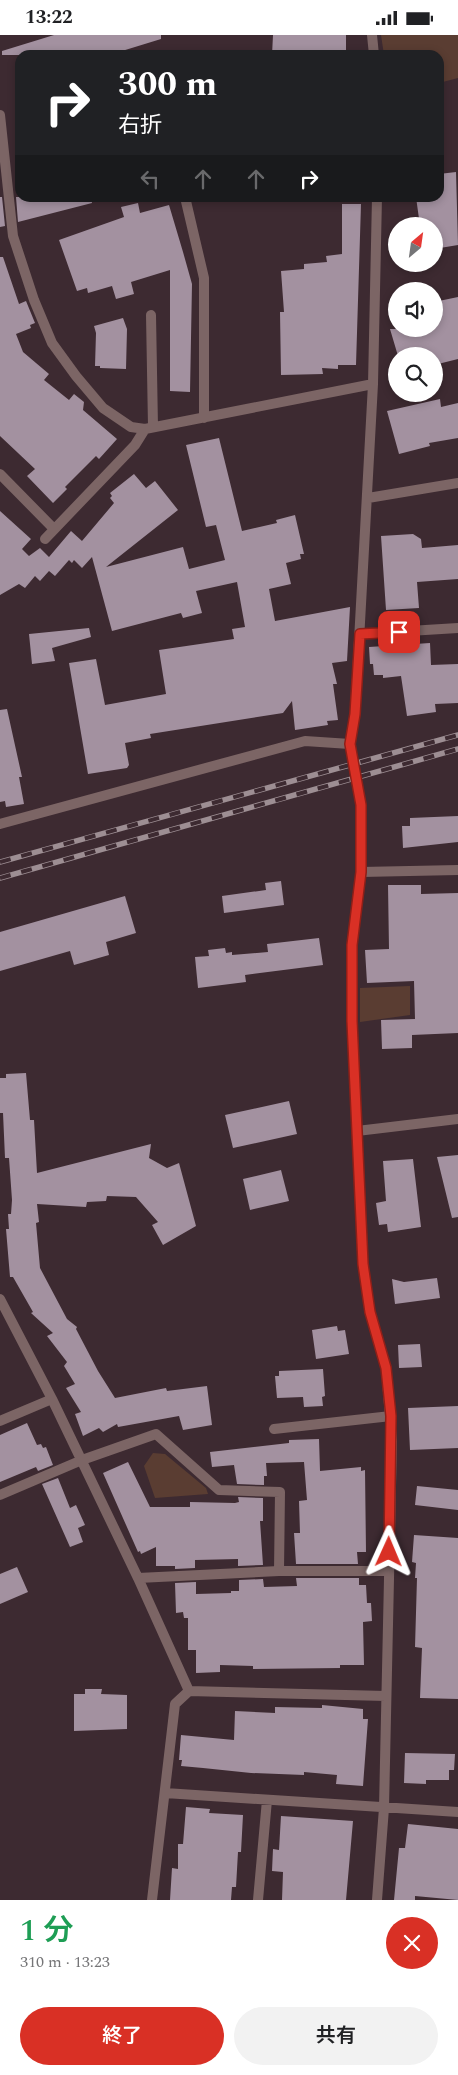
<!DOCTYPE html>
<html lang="ja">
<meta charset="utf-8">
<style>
body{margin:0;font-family:Spectral,"Noto Sans JP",serif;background:#f2f2f2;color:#202124;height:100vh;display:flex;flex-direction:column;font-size:19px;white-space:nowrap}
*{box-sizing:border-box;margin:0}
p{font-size:16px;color:#757577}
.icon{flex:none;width:28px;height:28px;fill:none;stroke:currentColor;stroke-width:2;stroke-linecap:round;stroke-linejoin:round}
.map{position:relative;height:1865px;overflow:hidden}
.panel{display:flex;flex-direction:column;background:#fff;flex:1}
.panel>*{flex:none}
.guide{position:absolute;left:15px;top:15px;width:429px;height:152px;border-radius:15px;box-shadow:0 2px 8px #0003;background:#202124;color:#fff;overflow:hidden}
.needle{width:32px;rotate:29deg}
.controls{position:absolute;left:388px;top:182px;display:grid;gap:10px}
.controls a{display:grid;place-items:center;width:55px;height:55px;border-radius:50%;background:#fff;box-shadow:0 2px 8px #0003;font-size:25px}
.pin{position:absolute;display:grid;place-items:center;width:42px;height:42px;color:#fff;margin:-21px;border-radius:10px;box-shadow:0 2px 8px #0006}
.me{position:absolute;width:55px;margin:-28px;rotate:1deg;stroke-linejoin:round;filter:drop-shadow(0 0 4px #0008)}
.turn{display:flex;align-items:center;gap:18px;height:105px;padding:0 20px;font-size:22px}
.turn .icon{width:65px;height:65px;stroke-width:2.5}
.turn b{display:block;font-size:35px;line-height:42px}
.lanes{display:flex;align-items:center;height:48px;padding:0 20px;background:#0003;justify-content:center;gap:25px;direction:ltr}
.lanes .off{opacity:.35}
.round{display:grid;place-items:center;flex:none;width:52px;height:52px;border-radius:26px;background:#f2f2f2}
.head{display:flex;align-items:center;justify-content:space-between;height:85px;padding:0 20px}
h1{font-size:30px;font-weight:600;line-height:38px;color:#1e9e55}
.primary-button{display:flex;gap:10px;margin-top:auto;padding:10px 20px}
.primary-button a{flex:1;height:58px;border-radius:30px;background:#d93025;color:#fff;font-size:20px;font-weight:600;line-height:58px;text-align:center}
.primary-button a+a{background:#f2f2f2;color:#202124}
.status{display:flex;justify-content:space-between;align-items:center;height:35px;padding:0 25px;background:#fff;direction:ltr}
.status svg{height:14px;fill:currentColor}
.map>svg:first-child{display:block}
.green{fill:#5a3d32}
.building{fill:#a391a0}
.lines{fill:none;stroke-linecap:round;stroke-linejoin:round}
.minor{stroke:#7c6565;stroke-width:10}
.rail-casing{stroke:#9d8e93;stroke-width:5.5}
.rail{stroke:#3d2a31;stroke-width:4;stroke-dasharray:11;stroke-linecap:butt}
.route-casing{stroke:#8d1f18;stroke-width:12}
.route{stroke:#d93025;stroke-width:9}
</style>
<div class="status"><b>13:22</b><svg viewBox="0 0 49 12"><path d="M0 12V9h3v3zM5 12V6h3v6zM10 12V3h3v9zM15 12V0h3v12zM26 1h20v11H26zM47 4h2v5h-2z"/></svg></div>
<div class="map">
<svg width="458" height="1865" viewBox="0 0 458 1865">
<rect width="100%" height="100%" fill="#3d2a31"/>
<path class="green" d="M381,0H458V43L439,48V20H384Z
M410,951V980L360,987V953Z
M153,1418L165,1419L206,1453L208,1459L155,1463L144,1431Z"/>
<path class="building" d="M54,0H161V4L109,20H2V16Z
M273,0H346V20H272Z
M456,137L458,210L434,214V191H420L416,162H439V139Z
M0,162H2L5,191L0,192Z
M16,162H91L92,168L18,187Z
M138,168L140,178L169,170L183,217L192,249L190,357L170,356V235L131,247L134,259L116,264L112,251L88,258L87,253L77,256L59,205L124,182L121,172Z
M342,169H361L356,330H338V334L322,333L323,339L281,340L280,277H284L281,236L304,234V229L327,227L326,221L342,219Z
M0,222H3L19,269L26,266L35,288L30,290L31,293L16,299L23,317L49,339L44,345L69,365L74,359L84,367L83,375L117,404L99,424L96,421L65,452L67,454L53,468L27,441L35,434L0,401Z
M458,262V324L434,330V321H398L390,294H434V267Z
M123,283L127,294L126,334L100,333V331H95L96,298L94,291Z
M440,364L441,372L458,368V403L429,408L430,411L399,419L387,376Z
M219,403L242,496L277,488L276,485L295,480L304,519H300L301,524L286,528L291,549L269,554L275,586L350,572L347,626L332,628L337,649H333L338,685L327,686L328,690L295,695L292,666L283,678L150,699L151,703L125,708L129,730L127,733L88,739L69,628L96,624L105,670L166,659L159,615L234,604L232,594L245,592L237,547L196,556L202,578L183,583L181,578L112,596L92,522L82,533L74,525L72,528L69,525L55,541L49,536L40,546L35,541L25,553L19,549L0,560V476L31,504L22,514L29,521L40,513L49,522L71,496L82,506L114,468L110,463L112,461L110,458L134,439L146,453L155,446L178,475L106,532L183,512L189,534L225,525L216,490L206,492L186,410Z
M413,499L421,504L422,513L458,510V544L417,547L419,573L386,575L381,501Z
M89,593L91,602L52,613L55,626L32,629L29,599Z
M430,608L431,630L458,629V668L435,669L436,677L407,681L401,641L383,643V640H374L373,629H370L369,612Z
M7,674L22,742H19L24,769L6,772L5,766L0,767V675Z
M458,781V807L403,813L402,791H410V783Z
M281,846L284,870L224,878L222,861L266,855L265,848Z
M388,850H421V859L458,858V998L412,1000V1013L382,1014L381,985L415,984L414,946L367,948L365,915L389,914Z
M125,861L136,898L106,907L109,920L74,930L70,916L0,936V897Z
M319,903L323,930L245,940L246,947L198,953L195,922L209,921L208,915L225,913L226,918L232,917V920L268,917L267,909Z
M26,1038L30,1085H34L37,1138L151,1109L149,1123L167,1133L179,1128L196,1191L163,1210L152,1190L158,1187L136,1162L107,1161L106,1166L87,1167L86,1172L37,1169L39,1187L36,1188L40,1233L67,1284L77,1292L76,1294L98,1336L115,1363L166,1353L167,1356L207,1351L212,1390L183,1395L179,1381L118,1392L117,1389L103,1397L99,1393L83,1401L75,1379L81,1377L66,1353L75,1349L64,1331L67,1327L47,1301L53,1298L31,1278L33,1277L13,1242H10L6,1194H9L8,1179H11L12,1165L9,1123H5L3,1078H0V1043H6V1039Z
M289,1066L297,1099L233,1113L225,1080Z
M458,1120V1182L452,1183L437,1122Z
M413,1124L421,1192L388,1197L387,1189L379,1190L376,1168L386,1166L383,1126Z
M281,1135L289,1166L250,1175L243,1144Z
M437,1243L440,1263L395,1269L392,1244L404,1247Z
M337,1291L338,1296L345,1295L349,1319L316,1324L312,1295Z
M420,1309L422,1332L399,1333L398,1310Z
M323,1334L325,1361L322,1362L323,1371L304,1372L303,1362L277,1363L275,1341H279V1336Z
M458,1371V1413L410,1415L408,1373Z
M27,1388L37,1410L41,1409L43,1413L46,1412L53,1430L38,1436L36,1432L0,1447V1400Z
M319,1404L320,1436L361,1432V1436L365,1435L366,1517H357L358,1529H296L294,1498H300L299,1466L307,1465L304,1427L266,1428L267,1441H264V1450L237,1449L234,1430L212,1432L210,1417L289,1408V1405Z
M128,1427L150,1472H190V1467L235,1468L239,1467L238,1462L263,1463V1486H260L263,1530L238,1531V1524L195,1525V1533L175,1534V1531H156V1512L141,1519L140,1516L138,1517L103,1438Z
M58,1443L70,1473L76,1470L85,1490L78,1493L83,1507L70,1512L42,1449Z
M417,1451L458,1455V1475L415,1470Z
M414,1500L458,1503V1664L420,1663L422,1613L415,1612L417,1543H415L416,1528L412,1527Z
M17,1532L28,1557L0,1569V1539Z
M296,1543H359V1550H366L367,1568H371L372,1586L363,1587L364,1630H340V1633L253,1634V1631L220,1630V1637L196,1638V1615H188V1583H184L183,1577L176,1578L175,1548L196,1547V1559L231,1558V1556H239V1545L263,1544L264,1552L297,1551Z
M85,1654H102L101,1659L127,1660V1694L74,1696V1659H85Z
M322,1670L363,1674V1684H368L363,1751L336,1749L337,1740L304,1737V1740L251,1738L203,1733L181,1731L182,1725H179L181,1700L234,1705L235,1676L275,1678V1672L322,1673Z
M405,1718L455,1719L454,1735H449V1745H426V1749L404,1748Z
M186,1772L210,1774L209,1778L243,1780L241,1817H238L236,1852H232L231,1865H170L172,1833L178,1834V1809H183Z
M281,1781L353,1786L346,1865H282L283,1837L272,1836L273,1814L279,1815Z
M408,1789L458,1794V1865L415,1861V1865H394L399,1813H405Z"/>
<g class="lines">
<path class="minor" d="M372,0L374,20
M0,80L13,201L34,265L52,308L76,341L103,373L131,392L145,394L373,349
M185,162L204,243V383
M151,280L153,392
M0,439L54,494
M368,463L458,448
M45,504L135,410L145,394
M360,599L458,593
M0,789L305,706L350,709
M361,837L458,835
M357,1096L458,1084
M0,1264L52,1364
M0,1386L52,1364L138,1543L189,1656
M274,1394L391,1381
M0,1460L82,1425L156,1399L219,1455L280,1457L279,1536
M138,1543L279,1536H389
M165,1758L458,1777
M152,1865L175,1669L189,1656L386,1661
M258,1865L267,1765
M377,1865L384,1773L392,1406L386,1333L370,1277L363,1229L352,986V910L361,837V770L350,709L355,679L373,349L377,162"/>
<defs>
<path id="rail" d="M0,827L458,700
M0,843L458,714"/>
</defs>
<use href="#rail" class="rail-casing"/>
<use href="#rail" class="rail"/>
</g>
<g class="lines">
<defs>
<path id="route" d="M389,1517L391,1381L386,1333L370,1277L363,1229L352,986V910L361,837V770L350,709L355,679L360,599L399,597"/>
</defs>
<use href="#route" class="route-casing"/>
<use href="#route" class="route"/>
</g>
</svg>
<div class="controls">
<a><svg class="needle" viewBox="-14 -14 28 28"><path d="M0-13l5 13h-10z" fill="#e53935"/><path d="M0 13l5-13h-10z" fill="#757577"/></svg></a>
<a><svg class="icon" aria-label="sound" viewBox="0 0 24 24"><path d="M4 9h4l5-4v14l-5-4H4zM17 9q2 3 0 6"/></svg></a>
<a><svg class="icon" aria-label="search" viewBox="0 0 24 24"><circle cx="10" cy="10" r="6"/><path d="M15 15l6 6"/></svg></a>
</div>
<div class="pin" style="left:399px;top:597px;background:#d93025"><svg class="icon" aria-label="arrive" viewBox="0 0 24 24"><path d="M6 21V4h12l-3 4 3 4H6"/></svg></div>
<svg class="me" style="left:389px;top:1517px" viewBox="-20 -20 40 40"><path d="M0-17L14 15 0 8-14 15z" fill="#d93025" stroke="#fff" stroke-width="4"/></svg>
<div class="guide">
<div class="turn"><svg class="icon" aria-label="right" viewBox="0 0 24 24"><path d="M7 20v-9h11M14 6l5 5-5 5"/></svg><div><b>300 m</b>右折</div></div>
<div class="lanes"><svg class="icon off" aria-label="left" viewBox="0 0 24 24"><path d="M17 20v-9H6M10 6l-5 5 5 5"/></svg><svg class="icon off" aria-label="ahead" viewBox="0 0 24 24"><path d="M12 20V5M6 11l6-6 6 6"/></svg><svg class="icon off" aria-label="ahead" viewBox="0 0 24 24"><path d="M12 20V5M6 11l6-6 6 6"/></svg><svg class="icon" aria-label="right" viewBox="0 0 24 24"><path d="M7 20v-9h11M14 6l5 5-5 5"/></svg></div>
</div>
</div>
<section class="panel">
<div class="head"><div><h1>1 分</h1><p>310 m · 13:23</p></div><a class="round" style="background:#d93025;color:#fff"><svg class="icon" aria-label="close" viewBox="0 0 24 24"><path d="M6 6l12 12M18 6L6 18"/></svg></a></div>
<div class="primary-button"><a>終了</a><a>共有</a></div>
</section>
